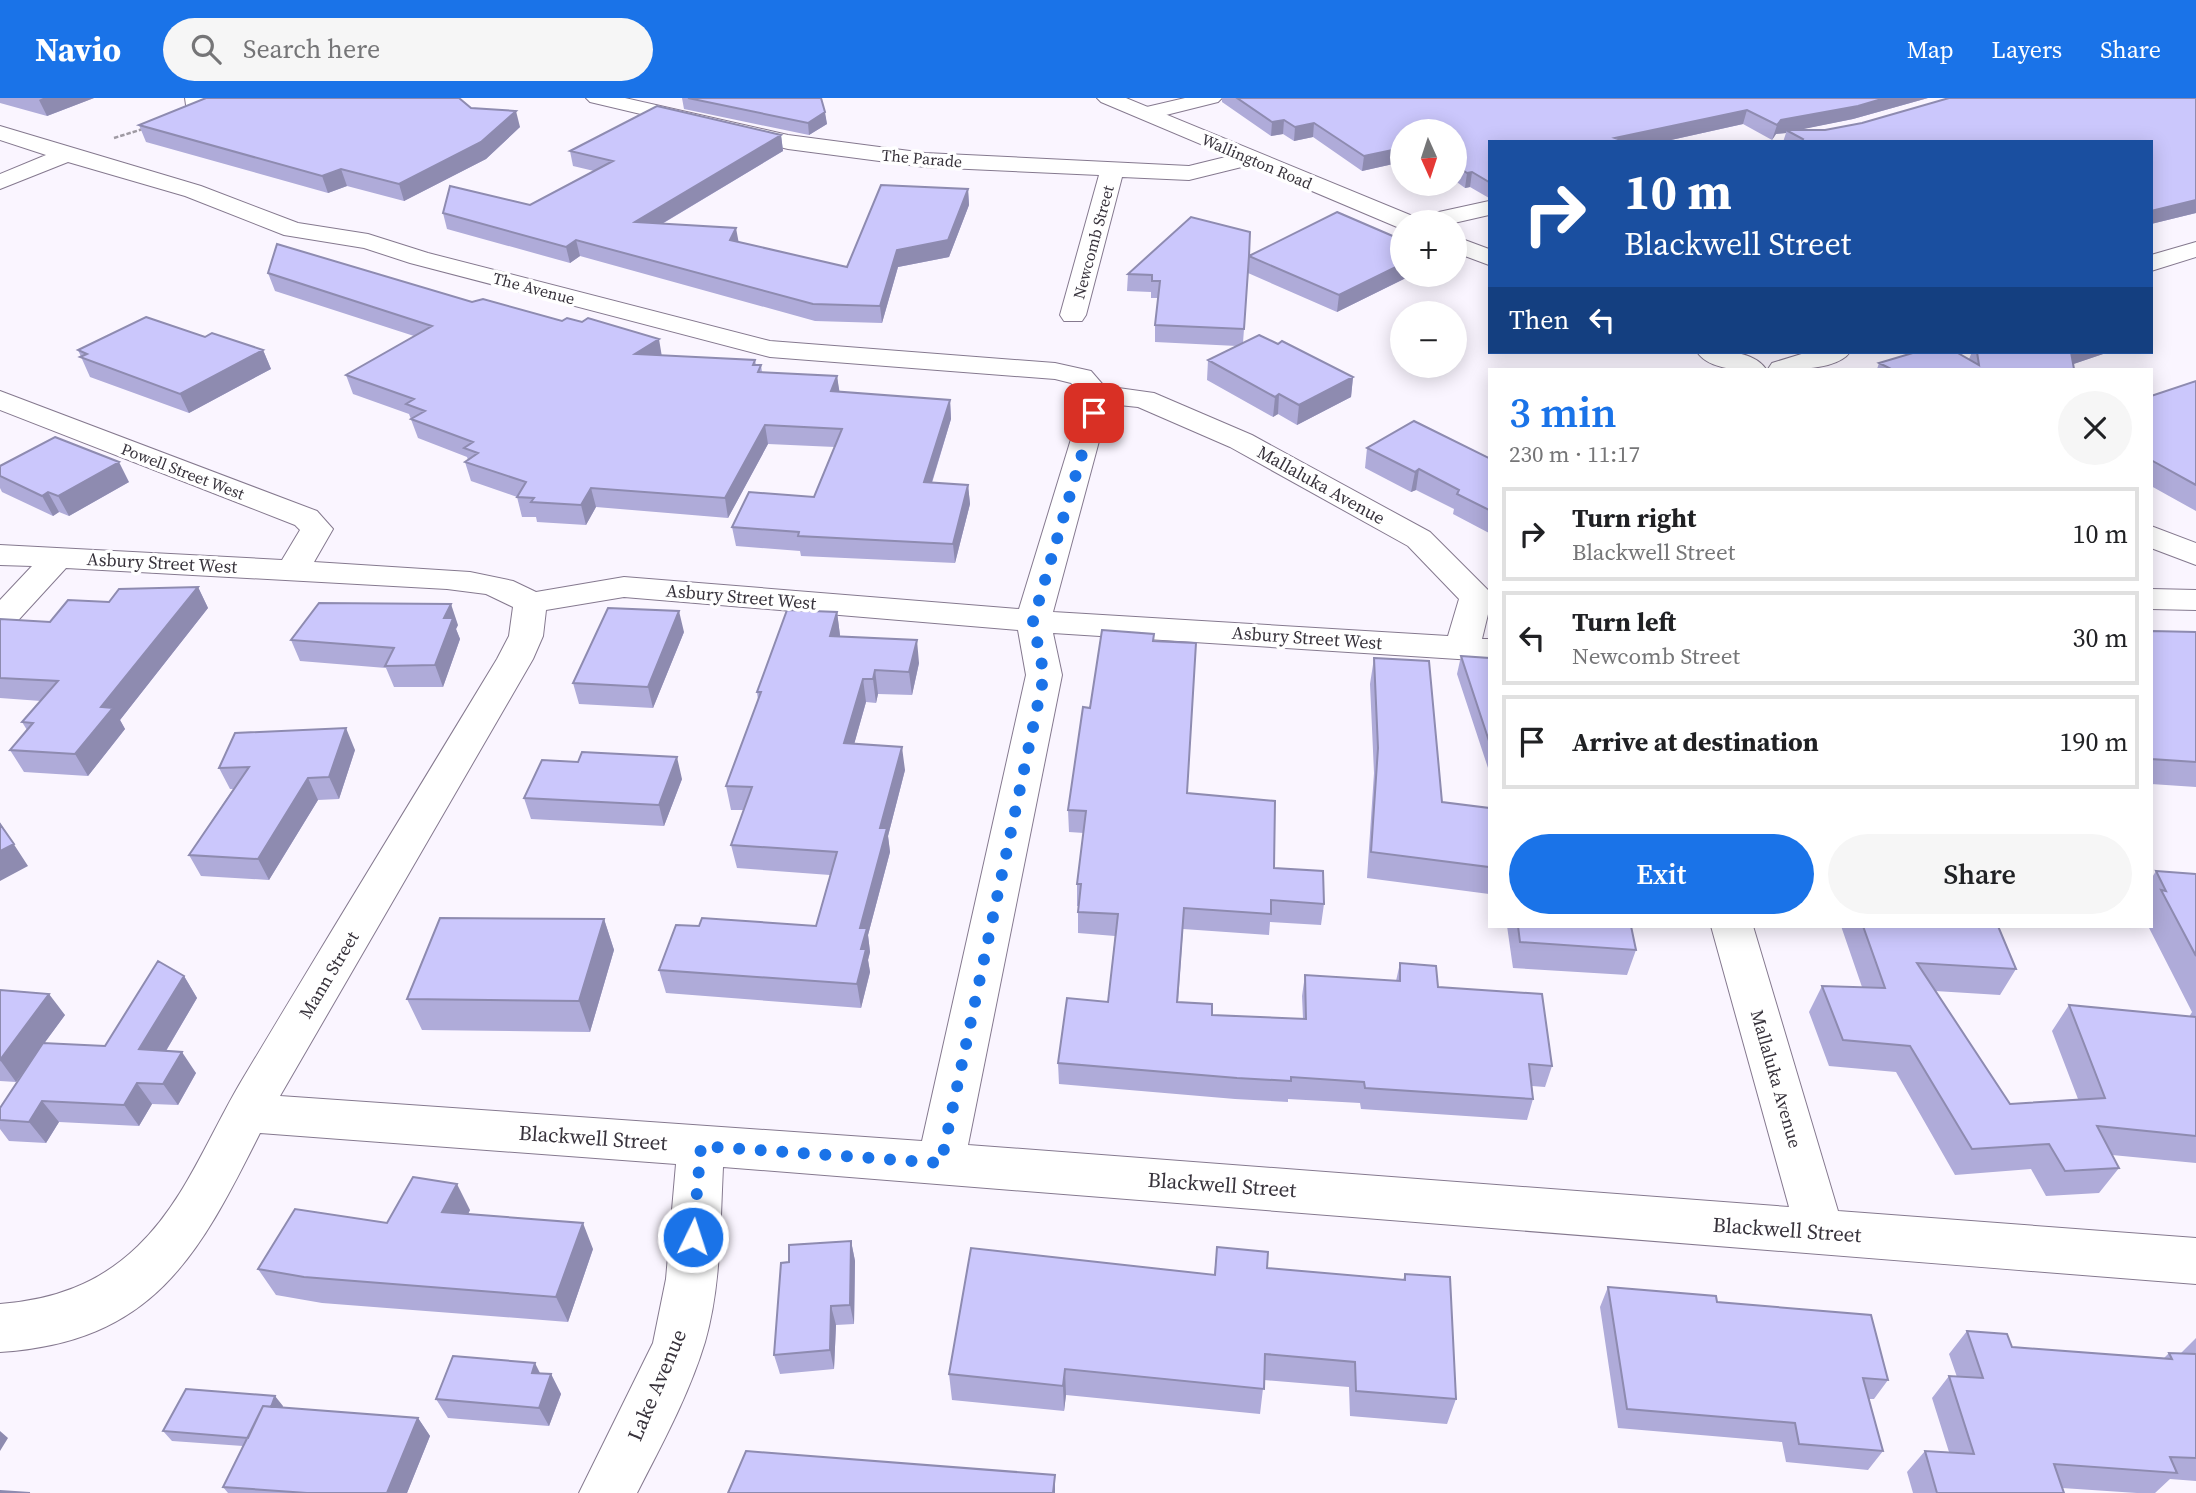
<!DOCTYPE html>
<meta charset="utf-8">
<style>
body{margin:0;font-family:"Source Serif 4",serif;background:#f6f6f6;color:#202124;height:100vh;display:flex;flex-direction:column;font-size:26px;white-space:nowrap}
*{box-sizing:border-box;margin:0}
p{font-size:23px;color:#757577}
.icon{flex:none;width:38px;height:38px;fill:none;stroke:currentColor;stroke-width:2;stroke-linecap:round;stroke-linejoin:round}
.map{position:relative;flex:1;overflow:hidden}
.details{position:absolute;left:1488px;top:270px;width:665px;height:560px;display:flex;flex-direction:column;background:#fff;border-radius:0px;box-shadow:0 4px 18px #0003}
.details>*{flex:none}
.top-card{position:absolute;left:1488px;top:42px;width:665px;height:214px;border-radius:0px;box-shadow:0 4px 18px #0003;background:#1a4fa0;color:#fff;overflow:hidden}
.needle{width:46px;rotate:177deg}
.fabs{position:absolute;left:1390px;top:21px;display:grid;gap:14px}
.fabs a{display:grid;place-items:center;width:77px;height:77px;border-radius:50%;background:#fff;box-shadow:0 4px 18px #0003;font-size:35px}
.pin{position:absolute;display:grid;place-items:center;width:60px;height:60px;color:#fff;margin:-30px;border-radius:14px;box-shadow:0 4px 10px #0006}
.me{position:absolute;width:77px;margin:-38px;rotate:4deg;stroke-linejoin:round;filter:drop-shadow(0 0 5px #0008)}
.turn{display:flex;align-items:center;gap:24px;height:147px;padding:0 21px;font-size:32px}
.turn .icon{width:91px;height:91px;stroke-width:2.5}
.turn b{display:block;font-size:49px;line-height:60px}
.then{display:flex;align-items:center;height:66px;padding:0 21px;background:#0003;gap:14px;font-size:26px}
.round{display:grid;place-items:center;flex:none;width:74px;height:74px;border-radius:37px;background:#f6f6f6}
.headline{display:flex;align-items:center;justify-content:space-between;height:119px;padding:0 21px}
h1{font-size:42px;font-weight:600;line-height:52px;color:#1a73e8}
.primary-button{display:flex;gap:14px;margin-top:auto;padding:14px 21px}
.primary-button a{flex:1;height:80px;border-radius:42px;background:#1a73e8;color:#fff;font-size:28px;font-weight:600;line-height:80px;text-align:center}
.primary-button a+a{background:#f6f6f6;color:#202124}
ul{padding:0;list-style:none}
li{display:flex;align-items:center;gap:21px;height:94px;margin:0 14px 10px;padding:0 7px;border:4px solid #e0e0e0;border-radius:0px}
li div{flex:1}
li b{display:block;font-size:26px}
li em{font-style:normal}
header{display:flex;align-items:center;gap:42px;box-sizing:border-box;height:98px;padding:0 35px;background:#1a73e8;color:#fff}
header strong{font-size:33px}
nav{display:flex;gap:38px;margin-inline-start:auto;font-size:24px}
.search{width:490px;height:63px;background:#f6f6f6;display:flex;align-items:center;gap:18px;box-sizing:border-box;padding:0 24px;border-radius:38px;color:#757577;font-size:26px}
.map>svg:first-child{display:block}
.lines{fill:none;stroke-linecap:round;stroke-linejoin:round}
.street-casing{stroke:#85798f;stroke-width:2}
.secondary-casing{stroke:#85798f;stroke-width:2}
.path{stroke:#9f9aa3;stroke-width:2.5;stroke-dasharray:4.5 2;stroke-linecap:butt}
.street{fill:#fff;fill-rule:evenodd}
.secondary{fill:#fff;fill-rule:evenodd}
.wall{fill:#afabd9}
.shaded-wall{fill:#8e8bb0}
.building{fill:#cbc7fc;stroke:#8e8bb0;stroke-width:2}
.route{stroke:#1a73e8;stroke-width:12;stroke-dasharray:0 21.6}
.labels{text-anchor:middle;stroke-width:7;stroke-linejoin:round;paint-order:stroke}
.far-street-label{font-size:16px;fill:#38333c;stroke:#fff}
.street-label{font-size:18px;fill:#38333c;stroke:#fff}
.near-street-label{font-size:21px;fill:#38333c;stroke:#fff}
</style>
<header>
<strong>Navio</strong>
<div class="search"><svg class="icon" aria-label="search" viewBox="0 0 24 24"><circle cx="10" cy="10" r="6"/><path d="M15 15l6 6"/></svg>Search here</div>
<nav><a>Map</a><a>Layers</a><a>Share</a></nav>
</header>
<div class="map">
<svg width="2196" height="1395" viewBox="0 0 2196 1395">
<rect width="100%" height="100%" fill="#faf5ff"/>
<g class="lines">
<defs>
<path id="street" d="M185,0H211C205,8 195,9 186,7Z
M586,0H625L788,37L925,55L1189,68L1250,53L1261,60L1258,65L1189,82L1122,79L1086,217L1082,223H1064L1060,217L1099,77L925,69L788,51L590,4Z
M1185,0H1222L1218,4L1146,22L1135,16L1138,11Z
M0,28L201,88L298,125L368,136L428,155L770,243L1055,265L1091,273L1104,288L1154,295L1252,337L1430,434L1488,492L1489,512L1482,541H1489V563L1053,535L1062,577L968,1047L1789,1109L1711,828H1753L1838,1113L2196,1140V1186L723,1069C720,1128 721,1188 705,1244C689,1297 662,1346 637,1395H579L653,1245L666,1181L676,1066L260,1035C198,1159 153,1244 0,1254V1206C53,1202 99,1186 138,1148C185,1103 209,1037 242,982C326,841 412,702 497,561L509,538L513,509L486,496L447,491L66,470L12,529L0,533V502L32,468L0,467V447L282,462L300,432L295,427L0,312V293L317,413L333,431L314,464L470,474L513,483L536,494L624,479L1019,511L1079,315L1081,297L1071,285L1055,281L770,259L410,165L364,150L284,137L185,98L68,64L0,91V76L46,57L0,42ZM1109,306L1138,309L1230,349L1408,448L1459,501L1448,538L1053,514ZM624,499L1018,532L1026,577L922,1043L280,998L533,561L543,538L546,512Z
M1489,103V117L1454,125L1413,124L1416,119Z
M2196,144V159L2151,173V157Z
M1808,254H1850C1837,273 1789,272 1768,271L1772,265Z
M2151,491L2196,492V512L2151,511Z"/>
<path id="secondary" d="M1097,0H1126L1415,119L1418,124H1402V130L1397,129L1101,4Z
M1454,138L1489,151V167L1454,154Z
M1697,254C1719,253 1752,251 1766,271C1745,272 1711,274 1697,254Z
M2151,428L2196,445V467L2151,450Z"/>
</defs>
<use href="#street" class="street-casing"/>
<use href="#secondary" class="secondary-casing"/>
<path class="path" d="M114,40L146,30"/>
<use href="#street" class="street"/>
<use href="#secondary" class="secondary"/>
</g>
<path class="wall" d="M0,0H94L47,18L0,5Z
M682,0H821L827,26L809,37L684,11Z
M1222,0H1928L1853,21L1797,32H1825L2196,0V115L2151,126V44H1783L1786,35L1776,36L1772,42L1743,26L1662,44H1489V100L1470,89L1465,90L1454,82V33H1402V64L1362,73L1313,39L1294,43L1283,36L1271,38L1222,4Z
M471,10L520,29L486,61L404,103L347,88L328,95L146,44L139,27Z
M781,37L783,53L662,126L847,169L968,91L969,107L949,159L898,169L882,225L815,223L580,158L570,165L447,131L443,115L530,107L594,73L573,68L570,53Z
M1249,158L1402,177H1412L1337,214L1248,175L1243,245L1353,279L1351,299L1297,327L1278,316L1273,319L1207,282L1208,262L1237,248L1155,244V227L1158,200H1151V194L1127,193L1128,176Z
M268,175L472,204L662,258L755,262L756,267H761L762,274L837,278L839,294L950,302L951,321L932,385L968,387L970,406L955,465L801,458L800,453L736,448L732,429L814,399L835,349L768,346L728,420L596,409L586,427L537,424L536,419H522L517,399L471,383L465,364L468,362L467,359L418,340L409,316L353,296L346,277L414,238L275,193Z
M205,239L263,252L271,271L189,315L90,279L78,252Z
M1972,254H2106V255L2073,266L2074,271H1877L1879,265L1969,261Z
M2196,283V413L2151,388V298Z
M1367,350L1489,360V435L1453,416L1454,411L1416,392L1411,394L1365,370Z
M0,368L129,384L69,418L59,414L53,418L2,394L0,390Z
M198,489L208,510L120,622L125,631L88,678L24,674L10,652L27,632L22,624L41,603L0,600V521L50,524L109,504Z
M837,514L840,538L919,565L912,597L878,596L876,605L866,604L854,646L905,672L888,738L890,754L868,837L870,854L868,862L870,874L861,910L666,895L659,872L699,828H816L830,777L737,770L731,747L744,712H731L726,688L758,602L757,594Z
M458,527L456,531L460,541L443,589H394L386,570L300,563L291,542Z
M2151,533L2196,534V689L2151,686Z
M684,534L653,610L579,606L573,585Z
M1154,536V543L1187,695L1274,770L1324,806L1321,827L1270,824L1269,837L1183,831L1178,904L1212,917L1303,921L1302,898L1305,877L1396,883L1400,865L1438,889L1552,968L1545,989L1532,988L1533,1001L1527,1022L1361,1011L1360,1005L1288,1001V1004L1235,1001L1059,986L1058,965L1108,904L1115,838L1078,835V808H1077V786L1084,735L1069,734L1068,712L1090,610Z
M1461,558L1489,560V673L1457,576Z
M1374,560L1442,704L1489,710V796L1367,780L1374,675L1370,586Z
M355,652L339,701L318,702L269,782L201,778L189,757L233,691H230L219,670Z
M682,681L664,728L531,721L524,700Z
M2156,773L2196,776V1065L2112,1057L2119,1070L2099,1095L2046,1098L2031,1071L1955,1077L1896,974L1829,968L1809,914L1822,888L1862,889L1841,828H1998L2016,871L2000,897L1935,893L2010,1006L2078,1001L2052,933L2069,907L2189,919L2192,914L2148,828H2151V781Z
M604,821L614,852L590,934L422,932L407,901Z
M1507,828H1631L1636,852L1627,877L1513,870Z
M184,878L197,900L166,953L196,975L178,1007L152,1006L139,1028L59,1024L46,1045L9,1043L0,1031V1010L28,968L16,984L0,983V892L65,917L44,945L105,948Z
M470,1112L468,1116L593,1151L568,1224L322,1205L276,1197L258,1171L387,1125Z
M851,1143L855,1163L854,1226L836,1227L834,1271L780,1276L774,1257L789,1164Z
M1217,1149L1267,1170L1403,1182L1405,1176L1456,1301L1447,1326L1350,1318L1349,1289L1264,1282L1260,1316L1066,1297L1064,1313L952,1302L949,1276L1214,1177Z
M1608,1189L1717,1204L1888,1282L1874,1301H1869L1883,1353L1868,1372L1786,1364L1782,1344L1618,1330L1600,1209Z
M1967,1233L2012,1249L2164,1260L2169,1255H2181L2196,1240V1383L2170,1381L2155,1395H2137L2062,1390L2064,1395H1913L1907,1374L1925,1353L1949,1354L1932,1300L1949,1278L1957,1279L1949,1256Z
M551,1276L561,1296L549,1328L448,1320L436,1301Z
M283,1308L282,1310L418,1320L430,1338L407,1395H228L223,1389L243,1348L172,1343L163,1333Z"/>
<path class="shaded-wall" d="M43,0H94L47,18L39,2Z
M1885,0H1928L1853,21L1789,34L1786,32V35L1776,36L1772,42L1777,27L1781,22Z
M1747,12L1743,26L1662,44H1615V40Z
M516,13L520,29L486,61L404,103L399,86Z
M825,14L827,26L809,37L808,25Z
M1284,22L1283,36L1271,38L1272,24Z
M1314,25L1313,39L1294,43L1295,29Z
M781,37L783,53L638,140L635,124Z
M1402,50V64L1362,73L1364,58Z
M341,71L347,88L328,95L322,78Z
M1472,74L1470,89L1465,90L1467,75Z
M968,91L969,107L949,159L898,169L882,225L880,208L897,152Z
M2196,102V115L2151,126V113Z
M736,130L739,146L730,142Z
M576,142L580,158L570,165L566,149Z
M1402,166V177H1412L1337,214L1339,197Z
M659,241L662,259L635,256Z
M263,252L271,271L189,315L180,296Z
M2069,254H2106V255L2062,270Z
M837,278L840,297L831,293Z
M1353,279L1351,299L1297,327L1299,307Z
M1279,296L1278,316L1273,319L1275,299Z
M950,302L951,321L926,403L924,384Z
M765,327L768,346L728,420L725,400Z
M119,364L129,384L69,418L58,398Z
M1419,371L1416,392L1411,394L1415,374Z
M968,387L970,406L955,465L953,446Z
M591,390L596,409L586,427L581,407Z
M48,394L59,414L53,418L42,398Z
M198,489L208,510L120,622L125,631L88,678L75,656L101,609Z
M451,506L458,527L456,531L460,541L443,589L435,567L444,520Z
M679,513L684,534L653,610L648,589Z
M837,514L840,537L833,561L830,538Z
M917,542L919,565L912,597L909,574Z
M875,572L878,596L876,605L873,581Z
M863,581L866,604L848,668L844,645Z
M346,630L355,652L339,701L329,679Z
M902,649L905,672L888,738L890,754L868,837L870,854L868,862L870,874L861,910L857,886L861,851L860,830L880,730Z
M677,659L682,681L664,728L659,707Z
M308,680L318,702L269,782L258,761Z
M0,725L28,768L0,783Z
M604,821L614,852L590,934L579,903Z
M184,878L197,900L154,973L139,951Z
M49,896L65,917L16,984L0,962Z
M182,954L196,975L178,1007L163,986Z
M137,985L152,1006L139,1028L124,1007Z
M42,1003L59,1024L46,1045L29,1024Z
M457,1086L470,1112L456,1140L442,1114Z
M583,1125L593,1151L568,1224L556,1199Z
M851,1143L855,1163L854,1226L850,1207Z
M831,1208L836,1227L834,1271L830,1252Z
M535,1265L545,1285L532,1275Z
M1065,1271L1066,1297L1064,1313L1063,1288Z
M551,1276L561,1296L549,1328L539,1310Z
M275,1298L283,1308L265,1350L257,1340Z
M418,1320L430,1338L407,1395H387Z
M0,1333L8,1340L0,1353Z
M1055,1377V1395H1053Z"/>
<path class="building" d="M206,0H459L471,10L516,13L481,44L399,86L341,71L322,78L139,27Z
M688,0H821L825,14L808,25Z
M1237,0H1885L1858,8L1781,22L1777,27L1747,12L1615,40L1627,44H1489V84L1472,74L1467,75L1454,66V33H1402V50L1364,58L1314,25L1295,29L1284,22L1272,24Z
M1949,0H2196V102L2151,113V44H1801L1803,41L1786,32H1825L1862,25Z
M657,8L781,37L635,124L736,130L730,142L847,169L881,87L968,91L948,142L897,152L880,208L813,206L576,142L566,149L443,115L450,88L530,107L613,63L570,53Z
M1337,114L1402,142V166L1339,197L1249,158L1244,231L1155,227L1160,183H1152V177L1128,176L1191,119L1250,134L1249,158Z
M277,146L472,204L483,201L562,223L567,220L582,224L588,220L659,241L635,256L755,262L753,267H761L758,274L837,278L831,293L950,302L924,384L968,387L953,446L798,438L799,434L732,429L749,394L814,399L842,331L765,327L725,400L591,390L581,407L531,404L534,400L517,399L526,384L465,364L478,355L464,350L473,344L411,321L425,313L406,306L414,301L346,277L432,228L268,175Z
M146,219L205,239L212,235L263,252L180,296L80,259L87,256L78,252Z
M1259,237L1278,246L1282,243L1353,279L1299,307L1279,296L1275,299L1208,262Z
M1916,254H1956L1979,267L1977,254H2071L2074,271H1891L1879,265Z
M2196,283V387L2151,362V298Z
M1414,323L1489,360V412L1457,396L1459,392L1419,371L1415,374L1367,350Z
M55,339L119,364L58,398L48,394L42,398L0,378V368Z
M198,489L101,609L113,610L75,656L10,652L33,625L22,624L58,583L0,580V521L50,524L68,502L109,504L119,491Z
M319,505L451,506L444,520H453L435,567L385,568L394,550L291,542Z
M608,510L679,513L648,589L573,585Z
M787,512L837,514L830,538L917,542L909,574L875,572L873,581H863L844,645L902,649L880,730H887L860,830H867L861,851H866L857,886L659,872L676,827L699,828L702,820L816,828L837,754L731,747L752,689L726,688L761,594H757Z
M1102,532L1154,536L1153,543L1196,545L1187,695L1275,703L1274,770L1323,773L1324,806L1271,802V816L1184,810L1177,904L1212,906V917L1306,921L1305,877L1400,883V865L1436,868L1438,889L1542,896L1552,968L1529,966L1533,1001L1365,990L1364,984L1291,979V983L1237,980L1058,965L1067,900L1108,904L1118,816L1078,814L1081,786H1077L1086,713L1068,712L1083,609L1090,610Z
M2151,533L2196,534V664L2151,661Z
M1461,558L1489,560V643Z
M1374,560L1429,563L1442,704L1489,710V769L1371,754L1378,650Z
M346,630L329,679L308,680L258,761L189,757L249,669L219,670L235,635Z
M582,654L677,659L659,707L524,700L542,662L578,664Z
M0,726L14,746L0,753Z
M2156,773L2196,776V858L2161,792L2166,793Z
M440,820L604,821L579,903L407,901Z
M1518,828H1631L1636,852L1520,844Z
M1863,828H1998L2016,871L1917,865L2010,1006L2105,1000L2069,907L2196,919V1038L2097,1028L2119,1070L2065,1073L2049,1046L1972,1051L1910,948L1843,942L1822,888L1885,890Z
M158,863L184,878L139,951L182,954L163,986L137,985L124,1007L42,1003L29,1024L0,1022V1010L43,945L105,948Z
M0,892L49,896L0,962Z
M413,1079L457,1086L442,1114L583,1125L556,1199L304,1179L258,1171L295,1111L387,1125Z
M851,1143L850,1207L831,1208L830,1252L774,1257L781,1165L789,1164V1147Z
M1217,1149L1268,1154L1267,1170L1405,1182V1176L1450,1179L1456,1301L1356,1293L1355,1264L1265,1256L1264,1291L1065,1271L1063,1288L949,1276L971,1150L1215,1177Z
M1608,1189L1716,1198L1717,1204L1871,1217L1888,1282L1863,1280L1883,1353L1799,1346L1795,1325L1627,1311Z
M1967,1233L2007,1236L2012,1249L2172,1261L2169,1255L2196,1256V1360L2170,1359L2177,1375L2054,1366L2064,1395H1937L1925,1353L1974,1356L1949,1278L1983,1280Z
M453,1258L535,1265L532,1275L551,1276L539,1310L436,1301Z
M186,1291L275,1298L271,1309L263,1308L248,1340L163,1333Z
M263,1308L418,1320L387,1395H307L223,1389Z
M746,1353L1055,1377L1053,1395H728Z
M0,1393L30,1395H0Z"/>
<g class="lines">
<path class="route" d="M693,1139L701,1048L941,1065L1044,577L1033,523L1094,315"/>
</g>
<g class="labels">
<g class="far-street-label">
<text transform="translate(922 60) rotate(5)" y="6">The Parade</text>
<text transform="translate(1257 63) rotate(23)" y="6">Wallington Road</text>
<text transform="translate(1093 144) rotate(-75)" y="6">Newcomb Street</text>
<text transform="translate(534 190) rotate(15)" y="6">The Avenue</text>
<text transform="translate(183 373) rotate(21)" y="6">Powell Street West</text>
</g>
<g class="street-label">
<text transform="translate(1321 387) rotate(29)" y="6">Mallaluka Avenue</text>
<text transform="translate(162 465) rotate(3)" y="6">Asbury Street West</text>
<text transform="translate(741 499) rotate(5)" y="6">Asbury Street West</text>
<text transform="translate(1307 540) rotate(4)" y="6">Asbury Street West</text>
<text transform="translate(329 877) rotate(-59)" y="6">Mann Street</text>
<text transform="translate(1776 981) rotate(74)" y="6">Mallaluka Avenue</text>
</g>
<g class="near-street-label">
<text transform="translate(593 1040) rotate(4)" y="7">Blackwell Street</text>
<text transform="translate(1222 1087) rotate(4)" y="7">Blackwell Street</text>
<text transform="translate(1787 1132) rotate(4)" y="7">Blackwell Street</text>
<text transform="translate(657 1287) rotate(-67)" y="7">Lake Avenue</text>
</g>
</g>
</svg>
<div class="fabs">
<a><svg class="needle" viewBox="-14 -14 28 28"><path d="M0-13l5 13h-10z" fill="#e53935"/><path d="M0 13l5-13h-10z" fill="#757577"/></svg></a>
<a>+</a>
<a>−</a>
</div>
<div class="pin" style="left:1094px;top:315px;background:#d93025"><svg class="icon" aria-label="arrive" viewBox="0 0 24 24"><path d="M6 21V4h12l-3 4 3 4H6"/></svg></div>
<svg class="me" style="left:693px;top:1139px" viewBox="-20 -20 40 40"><circle r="17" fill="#1a73e8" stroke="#fff" stroke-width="3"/><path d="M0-11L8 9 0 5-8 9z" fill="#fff"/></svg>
<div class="top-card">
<div class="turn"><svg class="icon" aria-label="right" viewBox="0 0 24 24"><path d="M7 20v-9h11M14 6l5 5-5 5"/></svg><div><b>10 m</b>Blackwell Street</div></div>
<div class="then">Then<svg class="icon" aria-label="left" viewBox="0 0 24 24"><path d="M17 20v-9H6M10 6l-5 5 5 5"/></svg></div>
</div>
<section class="details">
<div class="headline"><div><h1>3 min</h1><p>230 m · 11:17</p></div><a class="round"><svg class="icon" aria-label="close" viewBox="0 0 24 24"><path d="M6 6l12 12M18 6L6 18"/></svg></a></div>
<ul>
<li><svg class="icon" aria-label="right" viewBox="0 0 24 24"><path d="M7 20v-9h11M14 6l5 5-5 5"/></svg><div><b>Turn right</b><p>Blackwell Street</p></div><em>10 m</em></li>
<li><svg class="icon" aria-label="left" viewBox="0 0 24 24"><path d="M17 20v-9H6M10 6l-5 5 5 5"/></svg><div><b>Turn left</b><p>Newcomb Street</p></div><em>30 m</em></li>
<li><svg class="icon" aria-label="arrive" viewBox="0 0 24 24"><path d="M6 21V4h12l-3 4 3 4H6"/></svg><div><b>Arrive at destination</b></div><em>190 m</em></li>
</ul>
<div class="primary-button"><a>Exit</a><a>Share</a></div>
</section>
</div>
